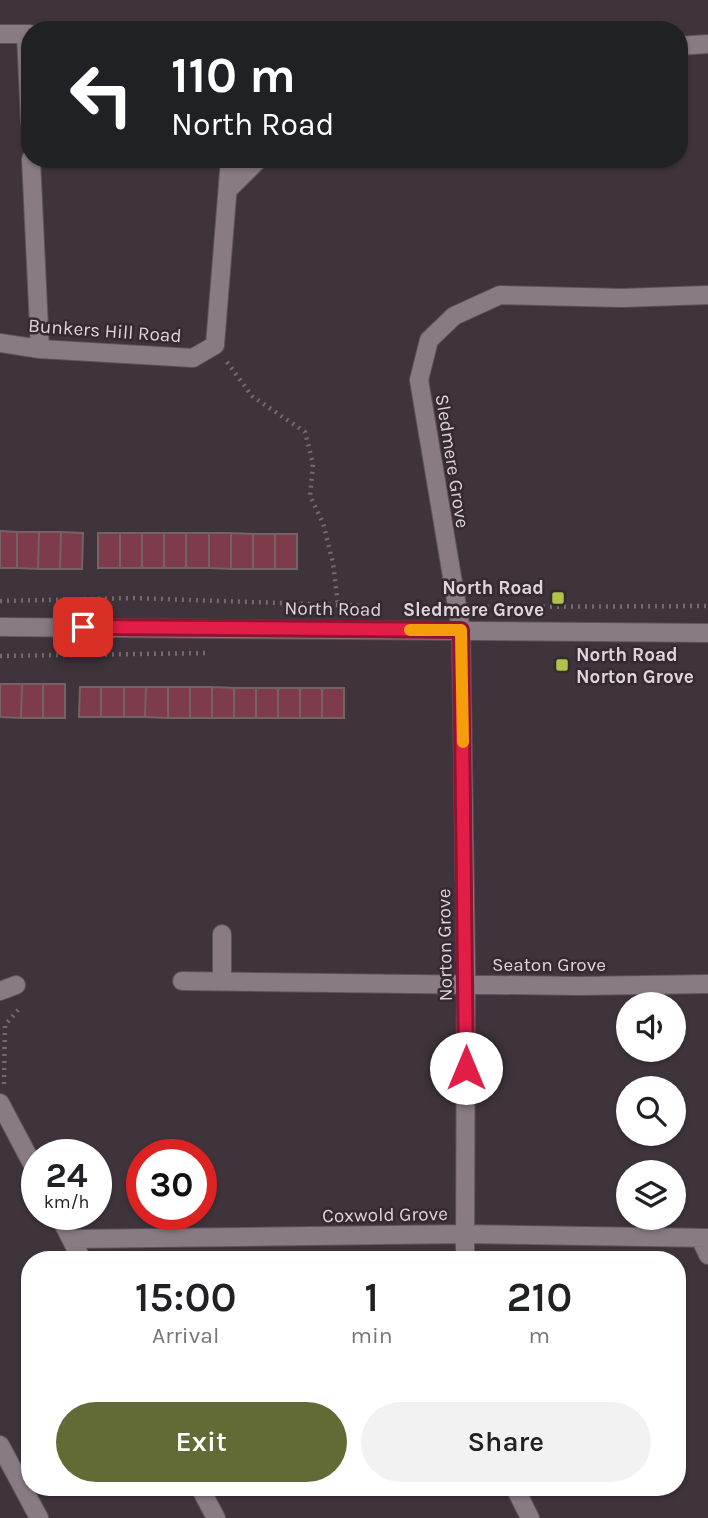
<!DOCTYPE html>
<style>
body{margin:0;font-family:Karla,sans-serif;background:#f2f2f2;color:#202124;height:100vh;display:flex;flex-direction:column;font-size:26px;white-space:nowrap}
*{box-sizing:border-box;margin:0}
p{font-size:23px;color:#757577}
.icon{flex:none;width:38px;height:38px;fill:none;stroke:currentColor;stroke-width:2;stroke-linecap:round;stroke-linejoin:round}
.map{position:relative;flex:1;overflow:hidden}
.details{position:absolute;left:21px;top:1251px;width:665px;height:245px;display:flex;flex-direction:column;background:#fff;border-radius:28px;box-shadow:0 2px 5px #0004}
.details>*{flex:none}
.banner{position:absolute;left:21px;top:21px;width:667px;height:147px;border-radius:28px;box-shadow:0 2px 5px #0004;background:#202124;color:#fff;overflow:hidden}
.buttons{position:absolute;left:616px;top:992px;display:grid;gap:14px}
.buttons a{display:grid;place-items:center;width:70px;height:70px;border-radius:50%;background:#fff;box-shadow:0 2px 5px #0004;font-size:35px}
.speed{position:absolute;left:21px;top:1139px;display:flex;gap:14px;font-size:35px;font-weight:700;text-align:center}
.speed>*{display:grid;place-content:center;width:91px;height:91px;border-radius:50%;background:#fff;box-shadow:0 2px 5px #0004;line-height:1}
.speed small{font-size:18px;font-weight:400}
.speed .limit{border:10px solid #d22;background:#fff;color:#111}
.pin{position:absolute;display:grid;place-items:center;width:60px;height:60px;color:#fff;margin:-30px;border-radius:14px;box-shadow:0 4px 10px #0006}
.me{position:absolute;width:77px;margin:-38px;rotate:0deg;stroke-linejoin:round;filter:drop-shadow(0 0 5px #0008)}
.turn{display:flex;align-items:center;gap:24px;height:147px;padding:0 35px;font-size:32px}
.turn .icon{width:91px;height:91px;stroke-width:2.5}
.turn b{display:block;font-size:49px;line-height:60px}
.eta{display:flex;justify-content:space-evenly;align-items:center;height:119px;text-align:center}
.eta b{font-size:42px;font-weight:600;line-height:49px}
.cta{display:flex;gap:14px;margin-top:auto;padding:14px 35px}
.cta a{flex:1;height:80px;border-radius:42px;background:#626a36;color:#fff;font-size:28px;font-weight:600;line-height:80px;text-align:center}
.cta a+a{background:#f2f2f2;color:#202124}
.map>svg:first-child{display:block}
.building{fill:#7d3b4c;stroke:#736365;stroke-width:2}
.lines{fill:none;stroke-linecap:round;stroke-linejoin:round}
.minor-casing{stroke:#5d535a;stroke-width:20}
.path{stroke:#746a71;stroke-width:4.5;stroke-dasharray:2 5;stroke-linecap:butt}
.minor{stroke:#897b84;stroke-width:18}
.route-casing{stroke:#92132f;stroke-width:18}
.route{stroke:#e11d48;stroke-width:12}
.slow{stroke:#f59e0b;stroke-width:12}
.poi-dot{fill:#b2c34c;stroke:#352a31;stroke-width:2.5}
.labels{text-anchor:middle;stroke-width:5;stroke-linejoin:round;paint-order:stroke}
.street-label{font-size:19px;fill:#ddd6db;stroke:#352a31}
.poi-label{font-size:19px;font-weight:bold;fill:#ddd6db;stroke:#352a31;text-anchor:end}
</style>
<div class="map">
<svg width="708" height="1518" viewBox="0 0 708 1518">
<rect width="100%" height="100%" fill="#3f343c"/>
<path class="building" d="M0,531L17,532V568H0Z
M17,532H39L38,569L17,568Z
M39,532H61L60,569H38Z
M61,532L83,533L82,569H60Z
M98,533H120V568H98Z
M120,533H142V568H120Z
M142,533H164V568H142Z
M164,533H186V568H164Z
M186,533H209V568H186Z
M209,533H231V569L209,568Z
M231,533L253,534V569H231Z
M253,534H275V569H253Z
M275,534H297V569H275Z
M0,684H22L21,718L0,717Z
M22,684H43V718H21Z
M43,684H65V718H43Z
M80,687H101V717H79Z
M101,687H124V717H101Z
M124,687H146L145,717H124Z
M146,687H168V718L145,717Z
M168,687H190V718H168Z
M190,687H212V718H190Z
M212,687L234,688V718H212Z
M234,688H256V718H234Z
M256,688H278V718H256Z
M278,688H300V718H278Z
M300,688H322V718H300Z
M322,688H344V718H322Z"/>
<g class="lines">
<defs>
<path id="minor" d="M0,34H30
M26,34L30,123
M679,46L708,44
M31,159L40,349
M229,189L259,159
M0,343L40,349L193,358L215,345L230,159
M0,627L708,633
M182,981L579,986L708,984
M222,981V934
M0,991L16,985
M0,1103L37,1173
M58,1214L82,1260
M700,1238L708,1255
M71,1239L466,1234L708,1238
M465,1260L466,970L461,630L419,380L429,340L454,316L500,295L622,298L708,295
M0,1445L39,1518
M200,1488L216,1518
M515,1488L530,1518"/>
</defs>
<use href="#minor" class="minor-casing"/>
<path class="path" d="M227,362L252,396L305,432L313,464L310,496L323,523L333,563L338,605
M0,601L134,598L366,606
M480,607L708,606
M0,656L209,653
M4,1084L5,1025L20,1008"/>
<use href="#minor" class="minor"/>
</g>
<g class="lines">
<defs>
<path id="route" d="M83,627L461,630L466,1068"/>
</defs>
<use href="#route" class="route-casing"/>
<use href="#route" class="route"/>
<path class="slow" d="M410,630H461L463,742"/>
</g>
<g class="poi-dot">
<rect x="551" y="591" width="14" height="14" rx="3.5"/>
<rect x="555" y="658" width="14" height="14" rx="3.5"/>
</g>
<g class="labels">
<g class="street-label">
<text transform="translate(105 330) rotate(4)" y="7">Bunkers Hill Road</text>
<text transform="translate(453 461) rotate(81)" y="7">Sledmere Grove</text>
<text transform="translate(333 608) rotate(1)" y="7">North Road</text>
<text transform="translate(444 945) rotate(-91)" y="7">Norton Grove</text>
<text x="549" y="971">Seaton Grove</text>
<text transform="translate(385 1214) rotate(-1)" y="7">Coxwold Grove</text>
</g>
<g class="poi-label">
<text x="544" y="594">North Road<tspan x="544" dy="22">Sledmere Grove</tspan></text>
<text x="576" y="661" text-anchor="start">North Road<tspan x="576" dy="22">Norton Grove</tspan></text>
</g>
</g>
</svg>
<div class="buttons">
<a><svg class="icon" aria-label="sound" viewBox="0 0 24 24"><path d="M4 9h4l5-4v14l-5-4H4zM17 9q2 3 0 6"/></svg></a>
<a><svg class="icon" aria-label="search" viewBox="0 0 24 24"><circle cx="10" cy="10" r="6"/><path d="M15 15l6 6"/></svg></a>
<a><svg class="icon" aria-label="layers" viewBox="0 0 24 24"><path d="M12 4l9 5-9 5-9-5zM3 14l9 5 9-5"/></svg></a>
</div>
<div class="speed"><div>24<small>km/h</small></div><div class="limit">30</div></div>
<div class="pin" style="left:83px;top:627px;background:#d93025"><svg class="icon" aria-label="arrive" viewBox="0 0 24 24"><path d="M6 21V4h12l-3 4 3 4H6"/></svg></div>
<svg class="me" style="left:466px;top:1068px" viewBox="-20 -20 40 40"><circle r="19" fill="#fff"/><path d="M0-13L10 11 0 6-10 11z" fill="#e11d48"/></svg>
<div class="banner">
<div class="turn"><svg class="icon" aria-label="left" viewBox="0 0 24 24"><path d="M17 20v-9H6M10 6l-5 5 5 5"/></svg><div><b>110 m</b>North Road</div></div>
</div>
<section class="details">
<div class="eta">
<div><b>15:00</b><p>Arrival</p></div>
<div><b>1</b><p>min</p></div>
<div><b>210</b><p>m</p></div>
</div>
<div class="cta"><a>Exit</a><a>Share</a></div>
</section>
</div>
